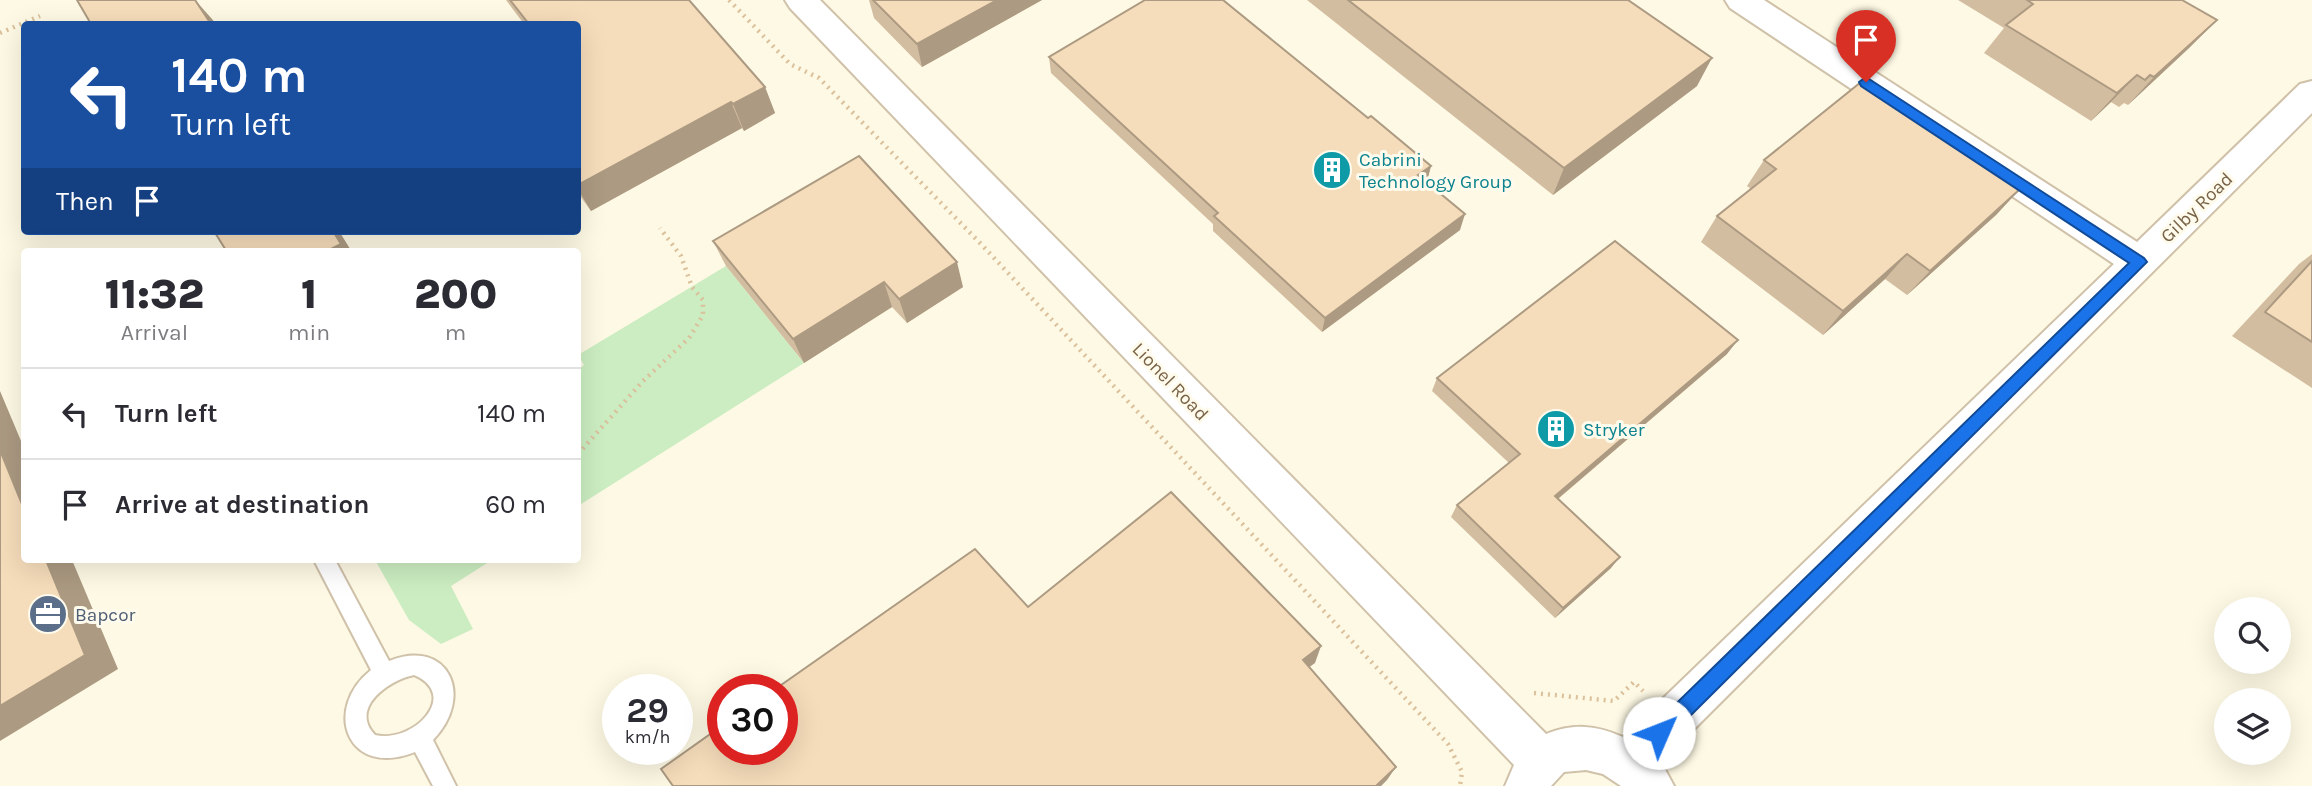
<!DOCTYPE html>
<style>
body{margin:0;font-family:Karla,sans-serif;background:#f7f7f7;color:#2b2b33;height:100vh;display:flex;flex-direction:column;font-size:26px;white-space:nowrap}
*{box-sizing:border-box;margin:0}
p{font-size:23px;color:#7c7c81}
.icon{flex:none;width:38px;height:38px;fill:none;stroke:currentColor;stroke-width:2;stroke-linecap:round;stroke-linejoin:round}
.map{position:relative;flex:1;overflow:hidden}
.details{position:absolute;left:21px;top:248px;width:560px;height:315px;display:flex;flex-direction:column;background:#fff;border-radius:7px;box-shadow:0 7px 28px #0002}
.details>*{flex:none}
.hud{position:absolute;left:21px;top:21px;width:560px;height:214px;border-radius:7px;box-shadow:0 7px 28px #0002;background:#1a4fa0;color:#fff;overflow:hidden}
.tools{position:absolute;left:2214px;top:597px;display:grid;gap:14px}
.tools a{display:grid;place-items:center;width:77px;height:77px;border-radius:50%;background:#fff;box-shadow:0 7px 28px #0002;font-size:35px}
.speed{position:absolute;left:602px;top:674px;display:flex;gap:14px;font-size:35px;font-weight:700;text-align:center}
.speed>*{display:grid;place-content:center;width:91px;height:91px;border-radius:50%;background:#fff;box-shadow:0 7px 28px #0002;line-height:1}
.speed small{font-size:18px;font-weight:400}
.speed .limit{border:10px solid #d22;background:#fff;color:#111}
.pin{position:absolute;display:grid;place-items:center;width:60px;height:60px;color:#fff;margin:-72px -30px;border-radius:50% 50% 50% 0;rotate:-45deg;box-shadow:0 0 7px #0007}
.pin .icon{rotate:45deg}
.me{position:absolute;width:77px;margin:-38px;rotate:46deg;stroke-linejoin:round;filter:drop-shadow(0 0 5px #0008)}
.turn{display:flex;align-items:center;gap:24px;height:147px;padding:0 35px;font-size:32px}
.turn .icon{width:91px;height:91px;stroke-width:2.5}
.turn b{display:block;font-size:49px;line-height:60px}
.then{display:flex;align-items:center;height:66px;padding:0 35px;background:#0003;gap:14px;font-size:26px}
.eta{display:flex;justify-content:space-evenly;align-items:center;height:119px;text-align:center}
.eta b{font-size:42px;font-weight:800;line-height:49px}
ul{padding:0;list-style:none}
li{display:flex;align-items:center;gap:21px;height:91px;padding:0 35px;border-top:2px solid #e1e1e2}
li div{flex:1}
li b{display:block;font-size:26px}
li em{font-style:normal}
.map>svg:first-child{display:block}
.green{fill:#cbedc1}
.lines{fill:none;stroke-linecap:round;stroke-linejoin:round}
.lane-casing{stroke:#d0c1a9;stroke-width:4}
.street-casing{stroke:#d0c1a9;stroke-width:4}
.path{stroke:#dbc09c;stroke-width:4.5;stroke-dasharray:2 5;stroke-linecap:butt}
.lane{fill:#fff;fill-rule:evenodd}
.street{fill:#fff;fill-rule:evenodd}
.wall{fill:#d3bda0}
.shaded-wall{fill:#ac9a82}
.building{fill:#f5dcba;stroke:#ac9a82;stroke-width:2}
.route{fill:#1a73e8;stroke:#114b97;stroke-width:2}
.labels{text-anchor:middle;stroke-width:6;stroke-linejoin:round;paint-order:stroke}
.culture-label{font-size:19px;fill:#0d838f;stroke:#fffbec;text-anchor:start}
.street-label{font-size:19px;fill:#786247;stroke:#fffbec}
.service-label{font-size:19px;fill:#4e5e75;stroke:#fffbec;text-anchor:start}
</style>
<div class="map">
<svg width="2312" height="786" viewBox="0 0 2312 786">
<rect width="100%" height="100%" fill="#fef9e4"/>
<path class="green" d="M726,266L804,363L578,506V370L584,365L578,355Z
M375,560H492L451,586L473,629L441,644L409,620Z"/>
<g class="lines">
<defs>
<path id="lane" d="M314,560H335L389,661C449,637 475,697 433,740L456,786H433L415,752C347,779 322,709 371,670ZM414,675C461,695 413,744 375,735C349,708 389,680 414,675Z"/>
<path id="street" d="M785,0H820L1546,734C1574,723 1595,725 1623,737L2114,264L1730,8L1725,0H1764L2137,242L2300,84L2312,81V113L1661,762L1674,786H1621L1603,774L1586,770L1564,772L1551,786H1505L1514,765L790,8Z"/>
</defs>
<use href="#lane" class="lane-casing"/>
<use href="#street" class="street-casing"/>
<path class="path" d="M729,0L790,64L819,78L981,244L1448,744L1462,772L1460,786
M0,33L40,16
M578,454L643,381L689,338L703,315V300L692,287L681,256L660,228
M1534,693L1614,701L1634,682L1643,691"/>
<use href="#lane" class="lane"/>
<use href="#street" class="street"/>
</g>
<path class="wall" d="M506,0H689L765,87L775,113L744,131L742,128L591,211L578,193V24H524Z
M869,0H1042L922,67L874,18Z
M1307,0H1628L1697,86L1553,195Z
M1958,0H2182L2217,20L2189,48L2128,105L2124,103L2119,107L2111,102L2091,121L1984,53L2004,28Z
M1049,57L1368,118L1431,166L1426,182L1460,230L1322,332L1213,231V224L1051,73Z
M1764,160L2020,189L1996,215L1907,295L1885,279L1823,335L1701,242L1717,216L1751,189L1747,186Z
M713,241L963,287L907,323L892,307L804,363L726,266Z
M2312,254V388L2232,336L2299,264Z
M1727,354L1558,499L1611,568L1555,618L1451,517L1457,505L1509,463L1432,391L1437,378Z"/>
<path class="shaded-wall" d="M195,0L212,19L216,24H211Z
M997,0H1042L922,67L917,44Z
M2217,20L2189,48L2128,105L2154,77Z
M1712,58L1697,86L1553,195L1564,168Z
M2137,75L2111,102L2091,121L2117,93Z
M765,87L775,113L744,131L733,104Z
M731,102L742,128L591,211L578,189V185Z
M1431,166L1427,182L1414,191L1418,175Z
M2020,189L1996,215L1907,295L1930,271Z
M1465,214L1460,230L1322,332L1325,318Z
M333,231H339L352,252H325Z
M1907,254L1885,279L1823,335L1843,311Z
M957,262L963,287L907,323L899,299Z
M884,282L892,307L804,363L793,339Z
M1738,340L1727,354L1547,508L1555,496Z
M0,391L24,448V509L0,450Z
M1620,557L1611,568L1555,618L1563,608Z
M46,560H72L118,669L0,741V706Z
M1321,646L1315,663L1297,676L1303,660Z
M1396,767L1387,780L1381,786H1376Z"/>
<path class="building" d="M77,0H195L211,24H91Z
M510,0H689L765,87L733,104L731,102L578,185V24H529Z
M873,0H997L917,44Z
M1145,0H1223L1368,118L1371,116L1431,166L1418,175L1465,214L1325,318L1214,216L1218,213L1049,57Z
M1348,0H1628L1712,58L1564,168Z
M2027,0H2182L2217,20L2154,77L2150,75L2145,80L2137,75L2117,93L2006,25L2033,4Z
M1861,82L2020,189L1930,271L1907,254L1843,311L1717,216L1776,169L1764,160Z
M859,156L957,262L899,299L884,282L793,339L713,241Z
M214,231H333L341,244L325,252H227Z
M1615,241L1738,340L1555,496L1620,557L1563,608L1457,505L1520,454L1437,378Z
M2312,261V342L2265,312Z
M0,450L24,509V560H46L85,655L0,706Z
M1171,492L1321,646L1303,660L1396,767L1376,786H673L661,769L723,725V749H782V690H774L975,549L1028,607Z"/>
<path class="route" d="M1866,77L2144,258L2147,262L1666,740L1659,743L1652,740L1650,733L1652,727L2129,263L1861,86L1859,82Z"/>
<defs>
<symbol id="building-disc" viewBox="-11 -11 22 22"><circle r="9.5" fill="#0f9aa8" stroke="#fffbec"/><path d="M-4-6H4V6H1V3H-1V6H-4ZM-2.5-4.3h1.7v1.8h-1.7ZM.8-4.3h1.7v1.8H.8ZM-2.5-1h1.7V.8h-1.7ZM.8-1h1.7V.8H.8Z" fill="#fff"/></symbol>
<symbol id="office-disc" viewBox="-11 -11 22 22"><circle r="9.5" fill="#5c6f8a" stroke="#fffbec"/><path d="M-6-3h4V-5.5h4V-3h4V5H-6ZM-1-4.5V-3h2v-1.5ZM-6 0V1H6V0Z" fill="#fff"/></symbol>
</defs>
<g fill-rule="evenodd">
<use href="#building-disc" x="1310" y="148" width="44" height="44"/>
<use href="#building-disc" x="1534" y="407" width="44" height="44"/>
<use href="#office-disc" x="26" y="592" width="44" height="44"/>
</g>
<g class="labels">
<g class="culture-label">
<text x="1359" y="166">Cabrini<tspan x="1359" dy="22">Technology Group</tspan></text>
<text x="1583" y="436">Stryker</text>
</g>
<g class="street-label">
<text transform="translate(2196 207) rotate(-44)" y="7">Gilby Road</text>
<text transform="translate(1171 381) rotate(46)" y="7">Lionel Road</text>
</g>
<g class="service-label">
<text x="75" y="621">Bapcor</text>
</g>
</g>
</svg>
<div class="tools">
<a><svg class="icon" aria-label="search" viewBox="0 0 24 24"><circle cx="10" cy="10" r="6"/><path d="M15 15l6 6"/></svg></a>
<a><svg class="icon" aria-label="layers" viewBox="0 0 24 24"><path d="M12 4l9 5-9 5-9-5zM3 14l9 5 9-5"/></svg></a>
</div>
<div class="speed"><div>29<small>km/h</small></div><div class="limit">30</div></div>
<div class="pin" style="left:1866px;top:82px;background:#d93025"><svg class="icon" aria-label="arrive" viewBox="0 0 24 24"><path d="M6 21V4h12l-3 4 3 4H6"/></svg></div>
<svg class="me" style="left:1659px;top:733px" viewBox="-20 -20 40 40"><circle r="19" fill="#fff"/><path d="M0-13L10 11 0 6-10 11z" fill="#1a73e8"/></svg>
<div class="hud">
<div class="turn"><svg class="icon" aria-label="left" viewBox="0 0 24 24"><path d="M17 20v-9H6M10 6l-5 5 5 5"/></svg><div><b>140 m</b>Turn left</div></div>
<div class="then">Then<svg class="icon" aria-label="arrive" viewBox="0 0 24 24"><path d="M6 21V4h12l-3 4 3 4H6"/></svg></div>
</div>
<section class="details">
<div class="eta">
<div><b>11:32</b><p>Arrival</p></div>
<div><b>1</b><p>min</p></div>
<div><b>200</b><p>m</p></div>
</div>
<ul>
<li><svg class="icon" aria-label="left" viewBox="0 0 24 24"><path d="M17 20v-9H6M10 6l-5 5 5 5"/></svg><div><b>Turn left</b></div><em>140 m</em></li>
<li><svg class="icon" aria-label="arrive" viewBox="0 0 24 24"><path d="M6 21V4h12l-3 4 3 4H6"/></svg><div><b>Arrive at destination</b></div><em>60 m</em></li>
</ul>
</section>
</div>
